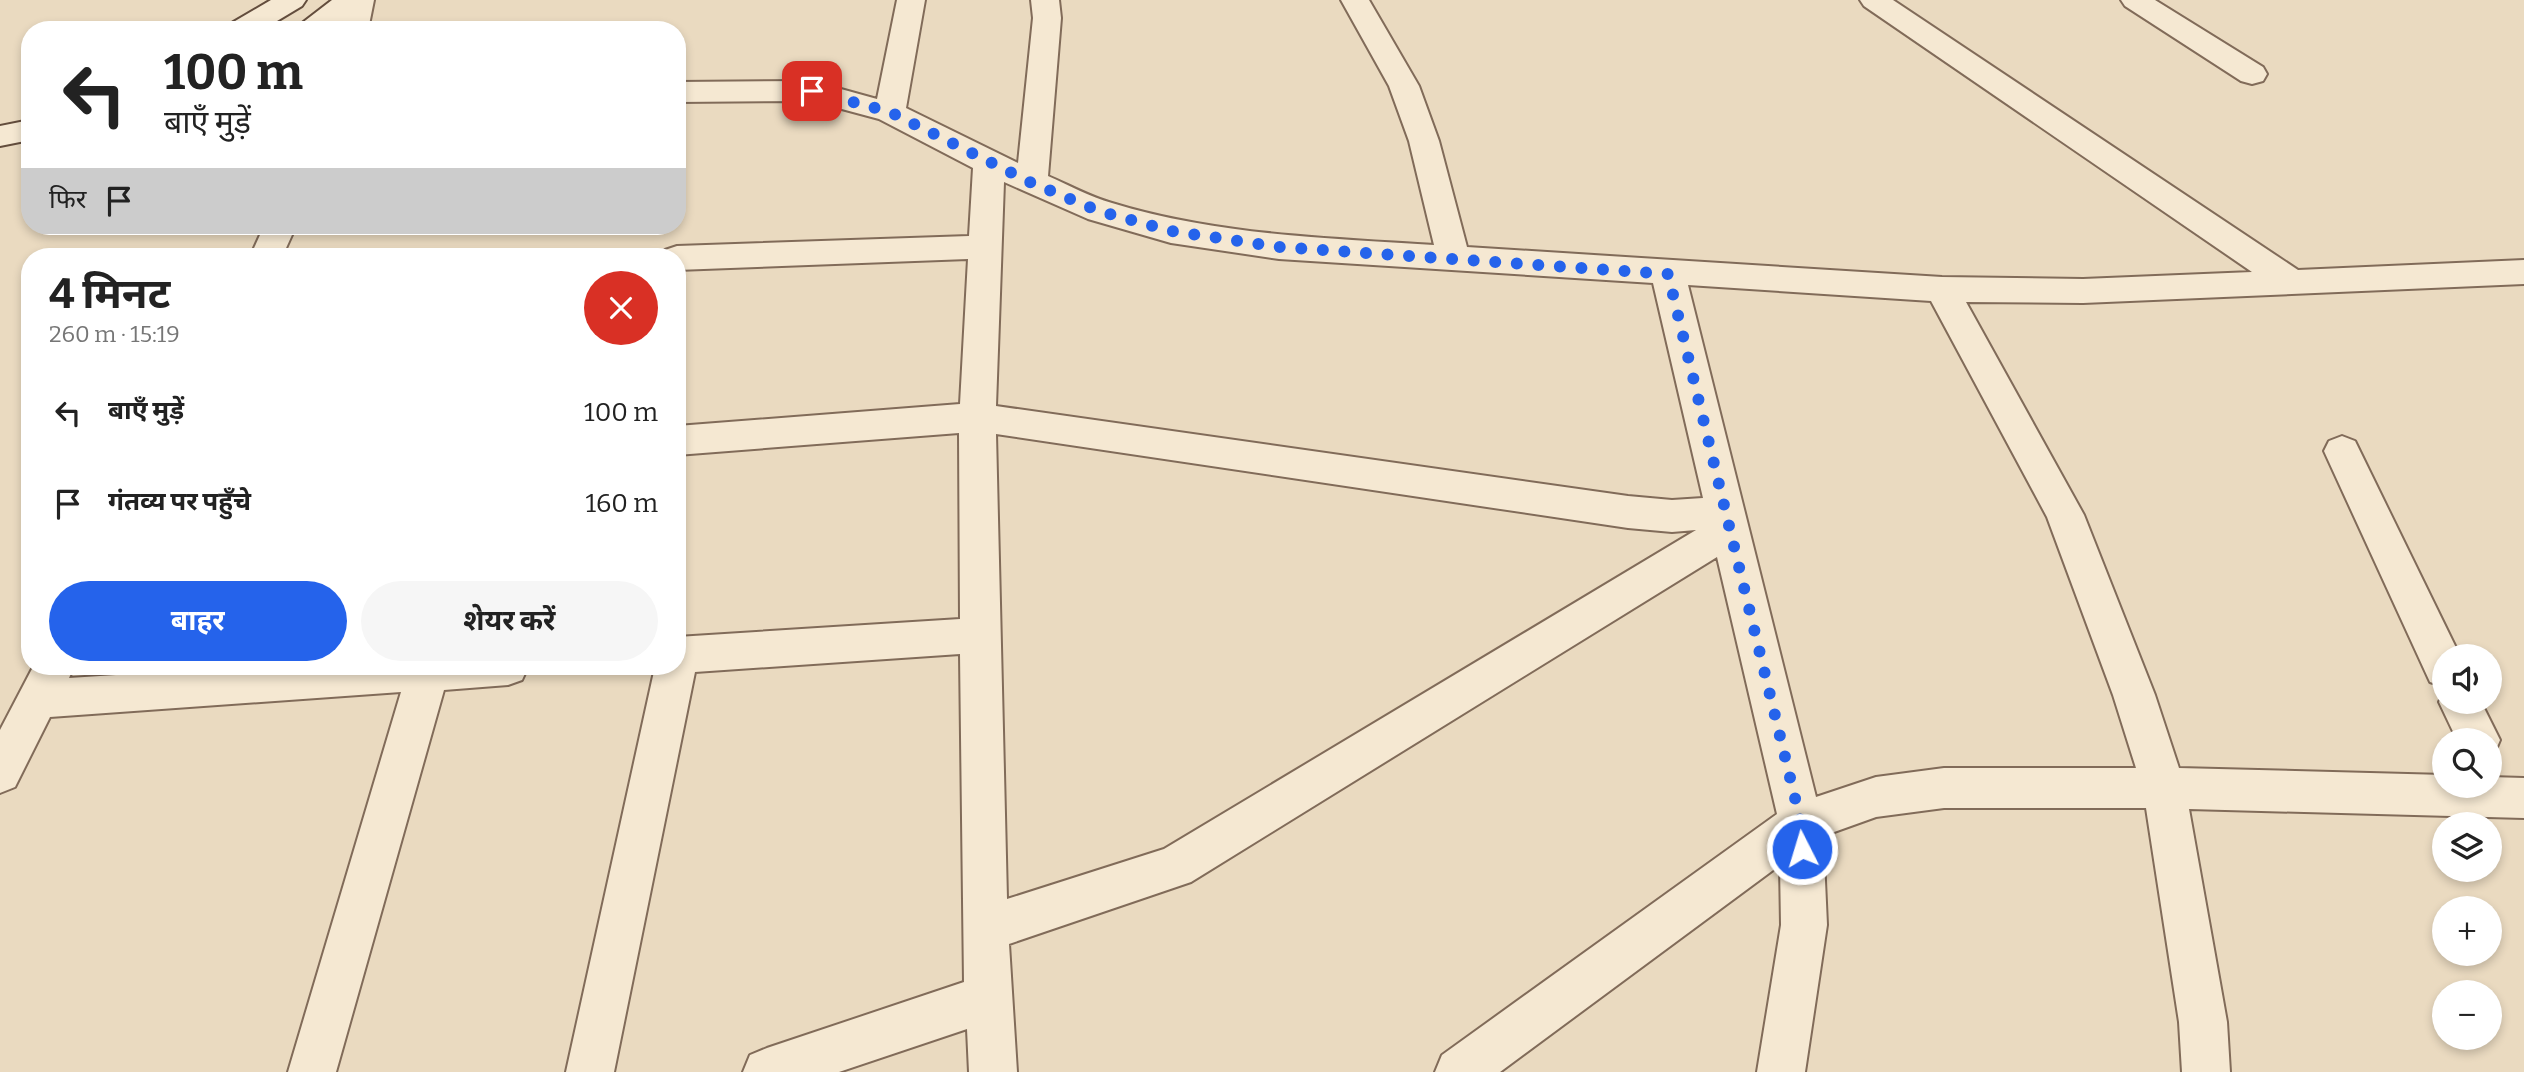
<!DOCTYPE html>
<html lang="hi">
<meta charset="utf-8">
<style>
body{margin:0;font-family:Bitter,"Noto Sans Devanagari",serif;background:#f6f6f6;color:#222;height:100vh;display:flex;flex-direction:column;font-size:26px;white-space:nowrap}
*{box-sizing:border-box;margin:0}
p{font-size:23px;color:#767676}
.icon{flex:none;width:38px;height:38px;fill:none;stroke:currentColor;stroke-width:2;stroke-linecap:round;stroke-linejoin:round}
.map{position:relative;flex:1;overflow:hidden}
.details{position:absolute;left:21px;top:248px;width:665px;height:427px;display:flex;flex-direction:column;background:#fff;border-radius:28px;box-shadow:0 4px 10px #0003}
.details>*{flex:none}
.hud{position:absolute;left:21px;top:21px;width:665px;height:214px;border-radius:28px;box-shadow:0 4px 10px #0003;background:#fff;color:#222;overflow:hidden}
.fabs{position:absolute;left:2432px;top:644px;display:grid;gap:14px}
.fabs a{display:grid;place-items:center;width:70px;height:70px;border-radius:50%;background:#fff;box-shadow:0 4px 10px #0003;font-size:35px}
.pin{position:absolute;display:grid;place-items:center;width:60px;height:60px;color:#fff;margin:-30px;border-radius:14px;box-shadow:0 4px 10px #0006}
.me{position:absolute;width:77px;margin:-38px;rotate:355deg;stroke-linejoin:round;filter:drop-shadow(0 0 5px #0008)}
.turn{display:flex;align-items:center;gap:24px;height:147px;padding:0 28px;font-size:32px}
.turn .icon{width:91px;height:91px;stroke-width:2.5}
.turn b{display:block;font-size:49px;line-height:60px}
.then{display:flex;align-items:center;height:66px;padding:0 28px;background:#0003;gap:14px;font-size:26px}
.round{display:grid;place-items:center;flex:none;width:74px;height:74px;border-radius:37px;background:#f6f6f6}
.summary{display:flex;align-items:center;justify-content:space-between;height:119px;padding:0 28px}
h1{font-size:42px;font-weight:700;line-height:52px}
.primary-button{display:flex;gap:14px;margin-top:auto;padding:14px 28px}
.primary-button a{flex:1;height:80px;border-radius:42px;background:#2563eb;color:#fff;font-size:28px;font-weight:700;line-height:80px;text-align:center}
.primary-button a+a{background:#f6f6f6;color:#222}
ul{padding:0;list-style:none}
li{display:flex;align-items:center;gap:21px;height:91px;padding:0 28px}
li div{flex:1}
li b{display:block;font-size:26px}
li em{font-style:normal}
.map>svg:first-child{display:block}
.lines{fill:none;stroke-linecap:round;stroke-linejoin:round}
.street-casing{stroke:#816b59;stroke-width:4}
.secondary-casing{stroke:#634d3d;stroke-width:4}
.street{fill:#f5e8d2;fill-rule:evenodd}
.secondary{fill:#f5e8d2;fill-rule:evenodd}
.route{stroke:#2563eb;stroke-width:12;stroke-dasharray:0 21.6}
</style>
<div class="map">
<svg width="2524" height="1072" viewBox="0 0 2524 1072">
<rect width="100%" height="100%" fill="#eadac0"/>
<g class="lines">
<defs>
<path id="street" d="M346,0H374L368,30H340Z
M897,0H925L906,108L1018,163L1033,18L1031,0H1059L1061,18L1048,176C1069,185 1090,197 1112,203C1216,235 1326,238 1434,245L1409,141L1389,86L1341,0H1369L1419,86L1439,141L1467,247L1942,277L2083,279L2252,272L1864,6L1860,0H1893L2298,270L2524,260V284L2083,303L1966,302L2084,515L2155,695L2179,768L2445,775V786H2490V777L2524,778V818L2189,809L2227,1022L2230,1072H2182L2179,1022L2146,808H1944L1876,817L1823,836L1827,925L1805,1072H1757L1781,925L1780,865L1500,1072H1435L1442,1055L1777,814L1717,557L1191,882L1009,944L1017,1072H969L967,1029L839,1072H743L750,1055L767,1048L964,982L960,654L695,672L614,1072H566L655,667H677V637L960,619L959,433L677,455V426L960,404L968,259L677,270V257H661L665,250L677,246L969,236L973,168L879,119L812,101L677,102V82L812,81L877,99ZM1004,182L1088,219L1171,243L1279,259L1653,283L1703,498L1672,500L1628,496L996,406ZM1688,285L1931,301L2047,517L2113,695L2136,768H1944L1876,777L1816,797ZM996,434L1628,528L1672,532L1696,530L1164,849L1007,899Z
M2121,0H2155L2263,67L2267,74L2263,81L2252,84L2241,81L2125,6Z
M264,226H296L282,257H250Z
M2342,436L2355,441L2460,656H2445V687L2430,682L2324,451L2329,441Z
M33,667H74L69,678L241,667H528L522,680L508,685L444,690L336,1072H288L401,692L50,717L15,787L0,793V730Z
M2445,690V702H2481L2500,740L2494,754L2490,755V740H2457L2439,702Z"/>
<path id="secondary" d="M271,0H306L302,6L262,30H226L230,24Z
M332,0H362C342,30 326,30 293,30Z
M30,120V140L0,146V126Z"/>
</defs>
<use href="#street" class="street-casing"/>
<use href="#secondary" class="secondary-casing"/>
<use href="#street" class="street"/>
<use href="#secondary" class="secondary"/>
</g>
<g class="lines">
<path class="route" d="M812,91L890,112L1032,183L1099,211L1171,231L1279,247L1668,274L1795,798L1801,823L1802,849"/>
</g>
</svg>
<div class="fabs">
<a><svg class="icon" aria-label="sound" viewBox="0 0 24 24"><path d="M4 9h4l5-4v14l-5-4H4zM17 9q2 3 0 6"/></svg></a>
<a><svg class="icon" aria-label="search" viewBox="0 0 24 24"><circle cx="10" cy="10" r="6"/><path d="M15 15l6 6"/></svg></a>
<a><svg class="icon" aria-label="layers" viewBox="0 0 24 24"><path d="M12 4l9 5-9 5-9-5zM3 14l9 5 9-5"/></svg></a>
<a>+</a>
<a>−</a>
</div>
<div class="pin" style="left:812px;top:91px;background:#d93025"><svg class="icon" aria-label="arrive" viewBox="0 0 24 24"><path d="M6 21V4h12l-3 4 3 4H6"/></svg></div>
<svg class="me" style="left:1802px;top:849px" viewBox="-20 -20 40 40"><circle r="17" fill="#2563eb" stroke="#fff" stroke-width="3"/><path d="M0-11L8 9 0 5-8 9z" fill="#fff"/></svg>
<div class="hud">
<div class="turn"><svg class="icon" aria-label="left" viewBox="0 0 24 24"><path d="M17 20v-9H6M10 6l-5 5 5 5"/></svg><div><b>100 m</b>बाएँ मुड़ें</div></div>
<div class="then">फिर<svg class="icon" aria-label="arrive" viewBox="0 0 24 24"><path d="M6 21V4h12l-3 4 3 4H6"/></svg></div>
</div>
<section class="details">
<div class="summary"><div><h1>4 मिनट</h1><p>260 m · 15:19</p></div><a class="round" style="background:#d93025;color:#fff"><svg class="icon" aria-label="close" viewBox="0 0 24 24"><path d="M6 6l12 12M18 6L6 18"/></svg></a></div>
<ul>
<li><svg class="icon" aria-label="left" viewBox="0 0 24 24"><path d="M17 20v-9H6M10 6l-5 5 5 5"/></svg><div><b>बाएँ मुड़ें</b></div><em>100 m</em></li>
<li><svg class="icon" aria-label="arrive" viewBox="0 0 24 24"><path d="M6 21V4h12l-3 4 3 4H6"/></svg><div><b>गंतव्य पर पहुँचे</b></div><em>160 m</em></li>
</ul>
<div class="primary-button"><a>बाहर</a><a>शेयर करें</a></div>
</section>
</div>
